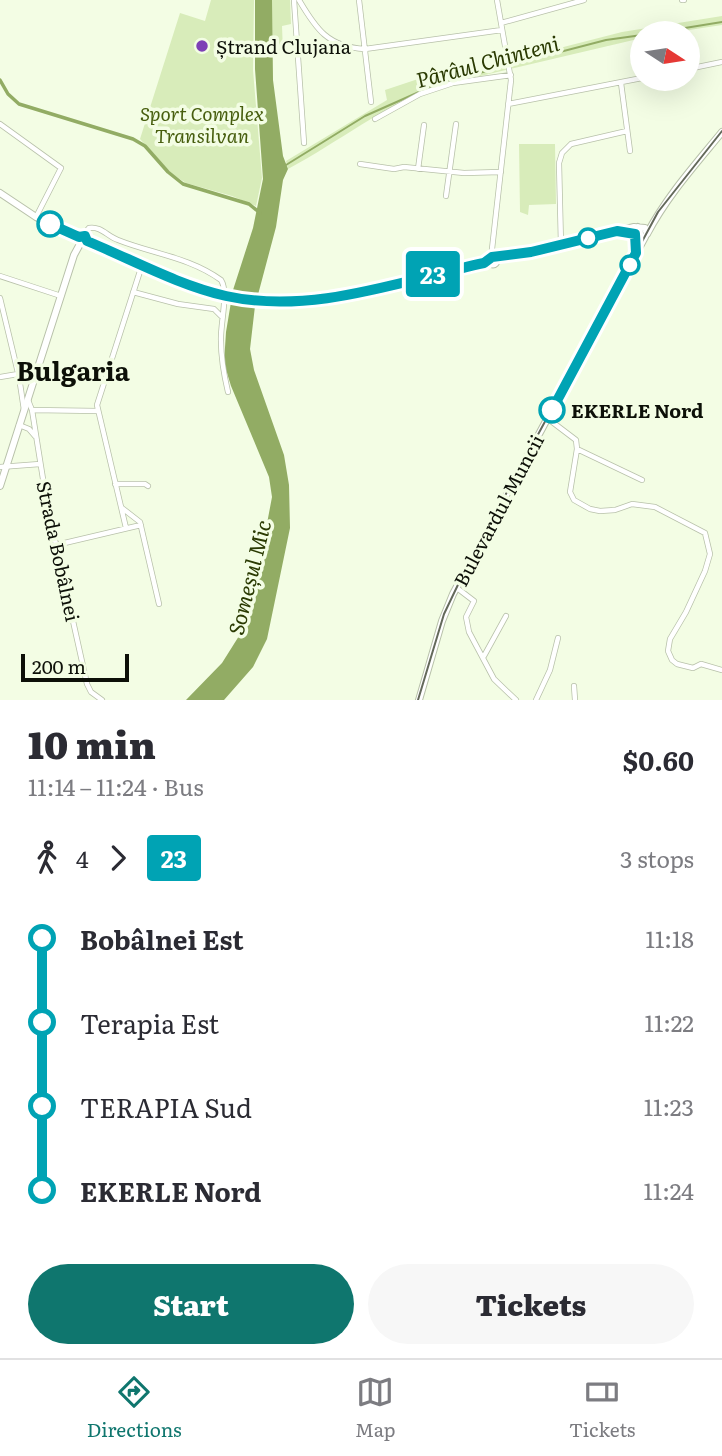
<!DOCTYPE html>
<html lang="en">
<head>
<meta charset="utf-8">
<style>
	:root { --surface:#fff; --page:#f7f7f7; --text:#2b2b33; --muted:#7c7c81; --line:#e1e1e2; --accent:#0f766e }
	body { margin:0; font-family:Literata,serif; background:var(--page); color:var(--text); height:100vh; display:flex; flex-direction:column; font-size:26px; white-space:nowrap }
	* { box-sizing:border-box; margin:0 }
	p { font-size:23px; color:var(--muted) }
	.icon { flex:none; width:38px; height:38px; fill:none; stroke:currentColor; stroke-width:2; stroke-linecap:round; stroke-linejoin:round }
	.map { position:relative; height:700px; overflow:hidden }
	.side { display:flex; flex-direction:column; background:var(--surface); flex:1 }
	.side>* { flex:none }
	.badge { padding:0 14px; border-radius:5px; font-size:24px; line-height:46px }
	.needle { width:46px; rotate:102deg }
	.controls { position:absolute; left:630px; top:21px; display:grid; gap:14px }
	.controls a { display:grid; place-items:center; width:70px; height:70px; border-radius:50%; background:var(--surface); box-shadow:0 7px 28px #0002; font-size:35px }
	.scale { position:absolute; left:21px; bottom:18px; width:108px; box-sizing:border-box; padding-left:7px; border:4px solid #0d1008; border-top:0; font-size:19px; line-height:24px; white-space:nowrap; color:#0d1008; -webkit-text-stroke:5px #f3fde4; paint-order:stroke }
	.map>.badge { position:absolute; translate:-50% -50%; box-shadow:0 0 0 4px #fff }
	.legs { display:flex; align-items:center; gap:10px; height:77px; padding:0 28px; font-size:23px }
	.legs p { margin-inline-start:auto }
	.overview { display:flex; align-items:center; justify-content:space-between; height:119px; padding:0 28px }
	h1 { font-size:38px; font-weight:800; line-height:52px }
	.action { display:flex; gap:14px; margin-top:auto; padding:14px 28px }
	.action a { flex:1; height:80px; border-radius:42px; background:var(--accent); color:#fff; font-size:28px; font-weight:800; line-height:80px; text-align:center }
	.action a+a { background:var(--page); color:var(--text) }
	ul { padding:0 28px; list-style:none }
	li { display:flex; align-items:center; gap:24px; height:84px; font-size:26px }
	li i { display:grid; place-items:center; width:10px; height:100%; margin:0 9px; background:currentColor }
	li i::after { content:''; width:18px; height:18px; margin:-9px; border:5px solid; border-radius:50%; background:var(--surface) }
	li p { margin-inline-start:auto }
	li:first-child i { background:linear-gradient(#0000 50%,currentColor 0) }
	li:last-child i { background:linear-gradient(currentColor 50%,#0000 0) }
	.tabs { display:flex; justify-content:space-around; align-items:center; height:98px; border-top:2px solid var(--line); background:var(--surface); font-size:19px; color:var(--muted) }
	.tabs a { display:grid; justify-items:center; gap:4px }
	.tabs .current { color:var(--accent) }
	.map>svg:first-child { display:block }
</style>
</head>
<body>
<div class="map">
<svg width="722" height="700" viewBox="0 0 722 700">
	<rect width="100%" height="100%" fill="#f3fde4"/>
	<!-- green -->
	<path fill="#d8ecba" d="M211,0H254L253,70L262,178L256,206L232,196L186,183L172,174L140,139L180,13L205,21Z
		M272,0H290L291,24L282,26L283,52L272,53Z
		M722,16V25L669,33H642V38L438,86C384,105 339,142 288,169L286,161L387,100L385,90L424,77L471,64L474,70L622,32Z
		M519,144H555L556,204L529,205L528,215L520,212Z"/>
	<!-- water -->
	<path fill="#92ac64" d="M255,0H272L273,80L283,156L288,169L283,180L276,227L255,306L250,349L254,370L284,455L289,485L290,528L267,639L253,667L224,700H186L222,663L239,636L262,550L272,497L269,477L231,386L224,363L226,332L233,290L253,228L263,179L255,69Z"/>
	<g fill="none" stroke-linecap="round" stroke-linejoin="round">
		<!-- stream -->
		<path stroke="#92ac64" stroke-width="2" d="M654,33L722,22
			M286,165L365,116L437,84L606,40L642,35"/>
		<!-- canal -->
		<path stroke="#92ac64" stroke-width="3.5" d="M0,80L8,94L19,104L133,139L145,146L168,172L183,184L249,204L260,213"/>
		<!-- minor casing -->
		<g stroke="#b8c1aa" stroke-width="6">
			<path id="minor" d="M294,0L304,143
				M299,0C316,29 328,47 365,49L502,30
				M359,0L371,102
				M682,0H684
				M501,23L584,0
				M688,69L722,62
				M621,83L630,151
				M508,104L642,78
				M375,119L420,94L453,83L511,75
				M0,124L61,168L36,217
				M360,164L394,169L404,167L464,173L501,172
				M418,169L424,125
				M446,196L456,124
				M83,235L89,228C101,226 107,236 118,240C153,254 189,257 221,280C229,292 220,325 221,341C221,359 224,375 228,392
				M561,245L559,163L562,153L571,144L627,131
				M438,256L441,272
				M491,258L511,80L497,0
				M0,276L61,296
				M133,292L178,304L214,309L221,316
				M0,298L19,377L24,410
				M0,377L18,374
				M28,400L32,410L47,504L87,684L91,692L102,700
				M32,410L98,411
				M547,418L576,440L577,449L570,492L574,500L590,509L600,511L615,510L632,504L655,507L705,533L710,554L705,571L686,612L670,639L668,651L672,660L677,664L693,668L701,664L722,670
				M19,425L29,429L35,436
				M577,449L642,480
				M0,467L40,464
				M115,484H145L148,486
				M122,508L140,522L159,604
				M126,528L97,405L142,265
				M56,545L141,525
				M457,588L474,601L466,617L469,632L494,679L516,700
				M484,656L506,616
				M574,686L575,700
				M536,700L550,670L558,638"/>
		</g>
		<!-- major casing -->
		<g stroke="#b8c1aa" stroke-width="8">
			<path id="major" d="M0,193L36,217L79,237L85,236L87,241L213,293
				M647,234C667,196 695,165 722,132
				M489.5 261a3.5 3.5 0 1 1 7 0a3.5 3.5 0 1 1-7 0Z
				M495,258L529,253L634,227L645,228L647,234L643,238H639L635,234L638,227
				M276,302L329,298L482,263L491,264
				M0,486L74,255L80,244
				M419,700L442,621L453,594L645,237"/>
		</g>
		<!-- minor -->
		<use href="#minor" stroke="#fff" stroke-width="4.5"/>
		<!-- major -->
		<use href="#major" stroke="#fff" stroke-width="6"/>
		<!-- tram -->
		<path stroke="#64695b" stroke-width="2" d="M418,700L444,614L466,568L658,212L722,131"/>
		<!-- major-bridge casing -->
		<g stroke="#b8c1aa" stroke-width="8" stroke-linecap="butt">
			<path id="major-bridge" d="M213,293L243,299L276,302"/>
		</g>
		<!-- major-bridge -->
		<use href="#major-bridge" stroke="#fff" stroke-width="6"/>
	</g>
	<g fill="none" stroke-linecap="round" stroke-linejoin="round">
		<!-- line-1 casing -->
		<g stroke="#fff" stroke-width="16">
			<path id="line-1" d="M50,224L79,237L85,236L87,241C133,260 178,285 226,296C312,315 400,281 484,263L492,257L531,252L617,231L635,234L636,253L552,410"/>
		</g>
		<!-- line-1 -->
		<use href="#line-1" stroke="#00a3b4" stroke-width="10"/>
	</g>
	<!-- markers -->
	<circle fill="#7e40b6" stroke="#f3fde4" stroke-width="2.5" cx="202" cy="46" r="7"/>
	<g fill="#fff" stroke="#00a3b4" stroke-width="3.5">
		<circle cx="50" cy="224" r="12"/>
		<circle cx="588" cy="238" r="9"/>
		<circle cx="630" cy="265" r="9"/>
		<circle cx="552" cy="410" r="12"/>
	</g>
	<g text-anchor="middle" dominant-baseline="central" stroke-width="7" stroke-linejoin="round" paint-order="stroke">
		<!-- poi labels -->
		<g font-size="19" fill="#0d1008" stroke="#f3fde4" text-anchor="start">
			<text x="216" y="46">Ștrand Clujana</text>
		</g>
		<!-- park labels -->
		<g font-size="19" font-style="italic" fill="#475e0e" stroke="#f3fde4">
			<text x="202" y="113">Sport Complex<tspan x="202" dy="22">Transilvan</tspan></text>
		</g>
		<!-- stop labels -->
		<g font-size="19" font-weight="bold" fill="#0d1008" stroke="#f3fde4" text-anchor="start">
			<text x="571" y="410">EKERLE Nord</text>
		</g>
		<!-- street labels -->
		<g font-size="19" fill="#0d1008" stroke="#f3fde4">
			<text transform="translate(498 510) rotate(-62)">Bulevardul Muncii</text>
			<text transform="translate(59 551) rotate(78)">Strada Bobâlnei</text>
		</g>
		<!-- water labels -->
		<g font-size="21" font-style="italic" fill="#2a3a02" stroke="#f3fde4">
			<text transform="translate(487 60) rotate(-15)">Pârâul Chinteni</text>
			<text transform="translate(248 577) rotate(-76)">Someșul Mic</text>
		</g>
		<!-- district labels -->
		<g font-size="26" font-weight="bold" fill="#0d1008" stroke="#f3fde4">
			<text x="73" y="369">Bulgaria</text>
		</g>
	</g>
</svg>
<div class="controls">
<a><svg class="needle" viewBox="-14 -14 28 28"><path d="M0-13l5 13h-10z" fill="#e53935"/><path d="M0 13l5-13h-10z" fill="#7c7c81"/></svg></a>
</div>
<div class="scale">200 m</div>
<b class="badge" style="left:433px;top:274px;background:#00a3b4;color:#fff">23</b>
</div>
<section class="side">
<div class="overview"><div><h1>10 min</h1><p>11:14 – 11:24 · Bus</p></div><b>$0.60</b></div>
<div class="legs"><svg class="icon" aria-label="walk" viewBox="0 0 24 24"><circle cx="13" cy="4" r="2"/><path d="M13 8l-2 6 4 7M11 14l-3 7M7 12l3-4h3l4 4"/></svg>4<svg class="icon" aria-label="forward" viewBox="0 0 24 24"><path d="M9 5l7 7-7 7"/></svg><b class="badge" style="background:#00a3b4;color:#fff">23</b><p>3 stops</p></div>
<ul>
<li><i style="color:#00a3b4"></i><b>Bobâlnei Est</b><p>11:18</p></li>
<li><i style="color:#00a3b4"></i><span>Terapia Est</span><p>11:22</p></li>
<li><i style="color:#00a3b4"></i><span>TERAPIA Sud</span><p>11:23</p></li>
<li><i style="color:#00a3b4"></i><b>EKERLE Nord</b><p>11:24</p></li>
</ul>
<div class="action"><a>Start</a><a>Tickets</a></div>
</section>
<nav class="tabs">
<a class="current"><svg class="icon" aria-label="directions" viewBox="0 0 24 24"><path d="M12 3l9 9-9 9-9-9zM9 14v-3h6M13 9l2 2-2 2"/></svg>Directions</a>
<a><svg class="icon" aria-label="map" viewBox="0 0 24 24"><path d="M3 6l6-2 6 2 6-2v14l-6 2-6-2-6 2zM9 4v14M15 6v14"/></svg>Map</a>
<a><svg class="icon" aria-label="tickets" viewBox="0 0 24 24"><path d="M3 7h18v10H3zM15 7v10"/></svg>Tickets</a>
</nav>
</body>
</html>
